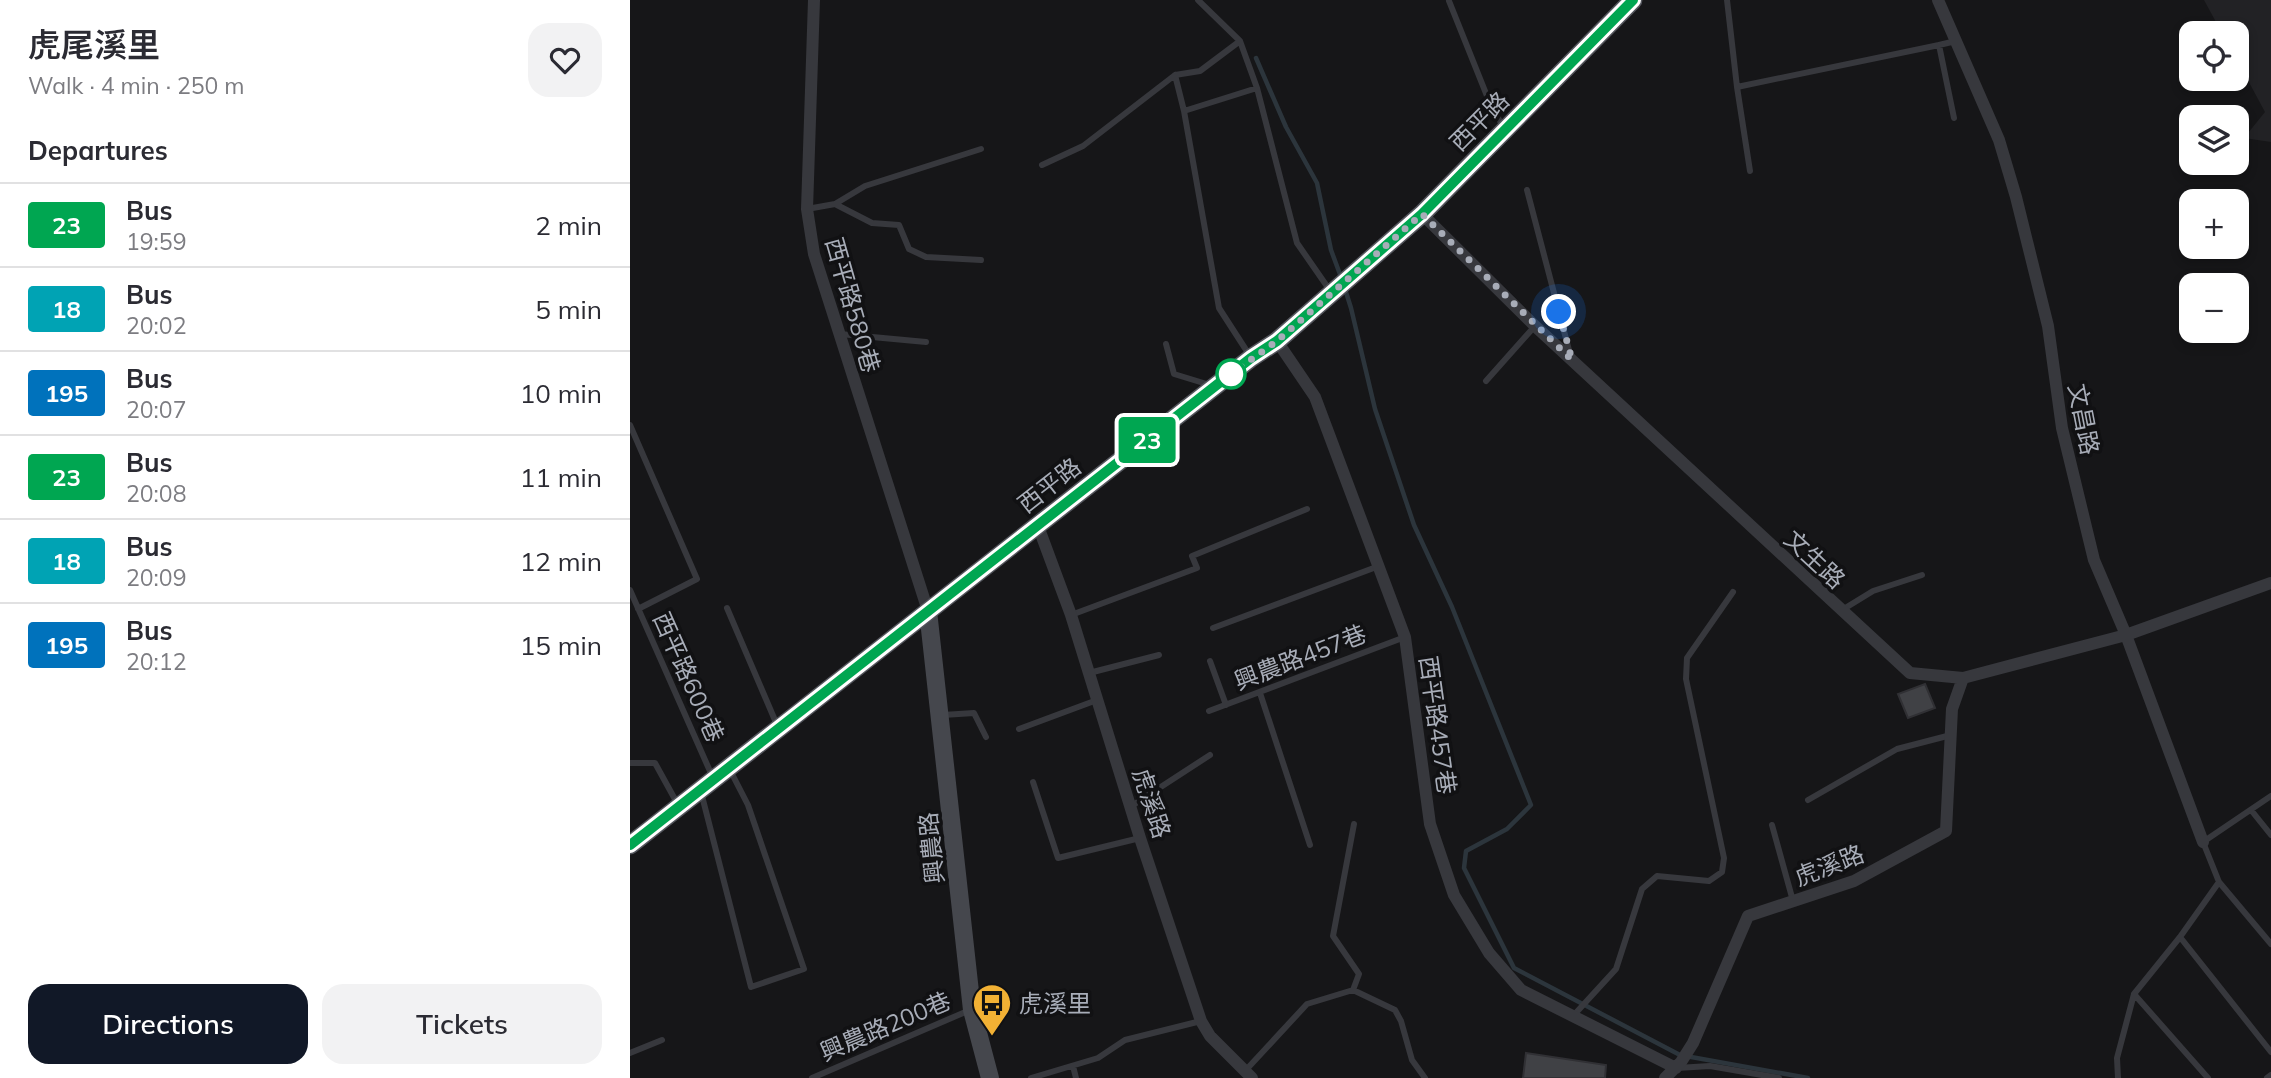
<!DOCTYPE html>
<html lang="en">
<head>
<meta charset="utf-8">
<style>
	:root { --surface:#fff; --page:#f2f2f3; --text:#2b2b33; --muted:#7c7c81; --line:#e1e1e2; --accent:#111827 }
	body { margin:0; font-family:Mulish,"Noto Sans TC",sans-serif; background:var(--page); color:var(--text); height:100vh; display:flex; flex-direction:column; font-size:26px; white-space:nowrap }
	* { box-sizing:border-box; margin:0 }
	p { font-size:23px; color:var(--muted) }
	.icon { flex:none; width:38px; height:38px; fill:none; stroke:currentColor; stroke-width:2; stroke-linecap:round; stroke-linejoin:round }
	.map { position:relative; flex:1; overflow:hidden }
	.drawer { display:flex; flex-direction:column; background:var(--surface); width:630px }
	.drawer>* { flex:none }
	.badge { padding:0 14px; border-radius:5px; font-size:24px; line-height:46px }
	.fabs { position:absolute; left:1549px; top:21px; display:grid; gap:14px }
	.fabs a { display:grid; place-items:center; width:70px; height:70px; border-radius:14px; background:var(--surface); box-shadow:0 4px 10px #0003; font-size:35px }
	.you { position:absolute; width:35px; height:35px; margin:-18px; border:5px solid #fff; border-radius:50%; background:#1a73e8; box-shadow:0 0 0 10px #1a73e833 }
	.map>.badge { position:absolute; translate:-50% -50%; box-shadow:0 0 0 4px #fff }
	h2 { padding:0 28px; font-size:26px; line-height:63px }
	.round { display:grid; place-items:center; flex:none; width:74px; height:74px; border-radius:21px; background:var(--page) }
	.summary { display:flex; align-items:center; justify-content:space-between; height:119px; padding:0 28px }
	h1 { font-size:33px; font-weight:600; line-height:52px }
	.cta { display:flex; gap:14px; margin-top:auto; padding:14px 28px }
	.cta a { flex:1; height:80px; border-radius:21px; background:var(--accent); color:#fff; font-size:28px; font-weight:600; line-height:80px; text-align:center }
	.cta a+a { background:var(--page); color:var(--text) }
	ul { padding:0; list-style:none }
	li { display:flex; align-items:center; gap:21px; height:84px; padding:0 28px; border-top:2px solid var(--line) }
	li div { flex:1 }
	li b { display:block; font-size:26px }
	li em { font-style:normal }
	li .badge { min-width:77px; font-weight:700; text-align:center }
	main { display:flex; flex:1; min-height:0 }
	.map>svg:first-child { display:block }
</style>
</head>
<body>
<main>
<section class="drawer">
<div class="summary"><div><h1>虎尾溪里</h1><p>Walk · 4 min · 250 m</p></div><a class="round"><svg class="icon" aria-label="heart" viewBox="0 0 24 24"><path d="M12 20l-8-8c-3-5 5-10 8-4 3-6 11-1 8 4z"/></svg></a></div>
<h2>Departures</h2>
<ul>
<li><span class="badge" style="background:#00a651;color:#fff">23</span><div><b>Bus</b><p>19:59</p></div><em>2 min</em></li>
<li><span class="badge" style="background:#00a3b4;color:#fff">18</span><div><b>Bus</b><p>20:02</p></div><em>5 min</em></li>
<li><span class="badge" style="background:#0072bc;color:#fff">195</span><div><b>Bus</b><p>20:07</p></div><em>10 min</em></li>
<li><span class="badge" style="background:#00a651;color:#fff">23</span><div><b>Bus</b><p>20:08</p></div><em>11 min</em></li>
<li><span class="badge" style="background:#00a3b4;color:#fff">18</span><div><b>Bus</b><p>20:09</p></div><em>12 min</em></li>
<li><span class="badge" style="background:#0072bc;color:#fff">195</span><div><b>Bus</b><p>20:12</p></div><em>15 min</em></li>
</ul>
<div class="cta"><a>Directions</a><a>Tickets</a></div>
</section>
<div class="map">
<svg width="1641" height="1078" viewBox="0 0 1641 1078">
	<rect width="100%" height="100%" fill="#161618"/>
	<!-- built -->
	<path fill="#222225" d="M1574,0H1641V142L1614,138L1635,112L1607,60L1606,33H1592Z"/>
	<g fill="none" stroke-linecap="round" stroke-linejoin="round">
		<!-- stream -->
		<path stroke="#2c353c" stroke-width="4.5" d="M626,58L656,127L687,183L701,250L711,277
			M715,289L721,308L745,409L784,525L822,607L901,805L877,829L836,851L834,868L884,968L1050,1055L1178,1078"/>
	</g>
	<!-- building -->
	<path fill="#404145" stroke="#303034" stroke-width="2" d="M1295,684L1305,708L1278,718L1268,694Z
		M896,1053L976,1065L975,1078H893Z"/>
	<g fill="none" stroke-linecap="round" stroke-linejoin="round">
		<!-- lane -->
		<path stroke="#37383d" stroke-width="6" d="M568,0L610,41L627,88
			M1097,0L1107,87L1120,171
			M819,1L861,106L874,128
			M1107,87L1309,45
			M554,111L545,75L570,71L610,41
			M1324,118L1309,45L1326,41
			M412,165L453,146L545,75
			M897,190L940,354
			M205,204L235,186L351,149
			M177,209L205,204L242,223L269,225L279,249L296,257L351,260
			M210,334L296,342
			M536,344L544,374L580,385
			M620,356L589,308L554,111L627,88L667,243L701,292
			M856,381L905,326
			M0,425L67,579L8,609
			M0,590L83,778
			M97,608L147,725
			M1212,610L1243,591L1292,575
			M441,615L567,568L562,556L677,509
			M583,628L749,566
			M580,661L596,705
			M459,673L529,655
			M630,693L680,845
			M579,711L775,637
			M313,715L344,713L356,737
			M389,729L467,700
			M0,763H25L47,803
			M403,782L428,858L510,838
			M71,792L121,987L174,969L118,805L100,770
			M1178,800L1267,749L1321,735
			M500,807L580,755
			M1621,810L1641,835
			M1142,825L1163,901
			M1589,882L1641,944
			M1550,937L1641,1052
			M723,990L729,974L703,936L724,824
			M1504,994L1578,1078
			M943,1016L986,969L1012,889L1027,876L1079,881L1092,872L1094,858L1056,679L1057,658L1103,592
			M0,1053L32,1040
			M443,1066L446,1078
			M1047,1068L1080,1066L1149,1078
			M615,1071L677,1004L723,990L765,1010L771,1021L782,1060L795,1078
			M182,1078L340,1010
			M401,1078L468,1058L495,1040L571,1021
			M1488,1078L1487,1058L1504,994L1550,937L1589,882L1573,842L1641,796
			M1637,1078L1641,1075"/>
		<!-- street -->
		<path stroke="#37383d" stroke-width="12" d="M184,0L177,209L184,254L298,611
			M1308,0L1369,140L1386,197L1418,326L1432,428L1464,560L1496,635L1573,842
			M792,214L905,326L1280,673L1333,678L1496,635L1641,583
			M647,341L685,397L775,637L800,824L824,895L859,953L891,990L1046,1068
			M408,526L441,615L510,838L571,1021L580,1036L622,1078
			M1035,1078L1051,1062L1063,1043L1118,916L1224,881L1316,831L1322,709L1333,678"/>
		<!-- secondary -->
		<path stroke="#45474d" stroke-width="18" d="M298,611L342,1010L360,1078"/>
		<!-- primary -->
		<path stroke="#53555c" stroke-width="19" d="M0,845L621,358L647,341L792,214L1003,0"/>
	</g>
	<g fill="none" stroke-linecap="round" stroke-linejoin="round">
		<!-- line casing -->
		<g stroke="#fff" stroke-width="16">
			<path id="line" d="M0,845L621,358L647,341L792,214L1003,0"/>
		</g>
		<!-- line -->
		<use href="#line" stroke="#00a651" stroke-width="10"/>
		<!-- walk -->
		<path stroke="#a8adb8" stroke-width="7" stroke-dasharray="0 12.6" d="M601,374L647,341L792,214L942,360L929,312"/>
	</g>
	<!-- icons -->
	<defs>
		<g id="bus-pin" transform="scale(2.0125)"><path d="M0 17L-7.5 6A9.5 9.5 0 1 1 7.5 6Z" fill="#f2b134" stroke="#111113"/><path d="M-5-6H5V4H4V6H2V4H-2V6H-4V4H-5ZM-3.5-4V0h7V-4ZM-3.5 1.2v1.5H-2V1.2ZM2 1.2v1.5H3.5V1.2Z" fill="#111"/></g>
	</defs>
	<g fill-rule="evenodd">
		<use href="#bus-pin" x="362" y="1003"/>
	</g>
	<!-- markers -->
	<circle fill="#fff" stroke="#00a651" stroke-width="3.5" cx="601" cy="374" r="14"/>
	<g text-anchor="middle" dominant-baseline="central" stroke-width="7" stroke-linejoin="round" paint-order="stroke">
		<!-- street labels -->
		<g font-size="24" fill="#a8adb8" stroke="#111113">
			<text transform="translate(849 121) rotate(-45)">西平路</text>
			<text transform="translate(223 305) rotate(74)">西平路580巷</text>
			<text transform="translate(1454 419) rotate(79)">文昌路</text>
			<text transform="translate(419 485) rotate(-38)">西平路</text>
			<text transform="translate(1185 559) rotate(43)">文生路</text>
			<text transform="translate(670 657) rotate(-21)">興農路457巷</text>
			<text transform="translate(59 677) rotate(66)">西平路600巷</text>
			<text transform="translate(808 725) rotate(82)">西平路457巷</text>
			<text transform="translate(522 803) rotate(72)">虎溪路</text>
			<text transform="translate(301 848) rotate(-96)">興農路</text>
			<text transform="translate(1199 865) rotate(-21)">虎溪路</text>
			<text transform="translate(255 1026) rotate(-23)">興農路200巷</text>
		</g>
		<!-- poi labels -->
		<g font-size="24" fill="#a8adb8" stroke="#111113" text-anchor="start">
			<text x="389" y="1003">虎溪里</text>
		</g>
	</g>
</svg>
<div class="fabs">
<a><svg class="icon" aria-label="locate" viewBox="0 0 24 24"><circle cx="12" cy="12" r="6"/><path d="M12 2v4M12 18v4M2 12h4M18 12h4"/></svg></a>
<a><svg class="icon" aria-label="layers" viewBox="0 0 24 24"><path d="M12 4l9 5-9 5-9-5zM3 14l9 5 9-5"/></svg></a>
<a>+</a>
<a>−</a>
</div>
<div class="you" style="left:929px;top:312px"></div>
<b class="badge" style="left:517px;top:440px;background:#00a651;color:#fff">23</b>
</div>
</main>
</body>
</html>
